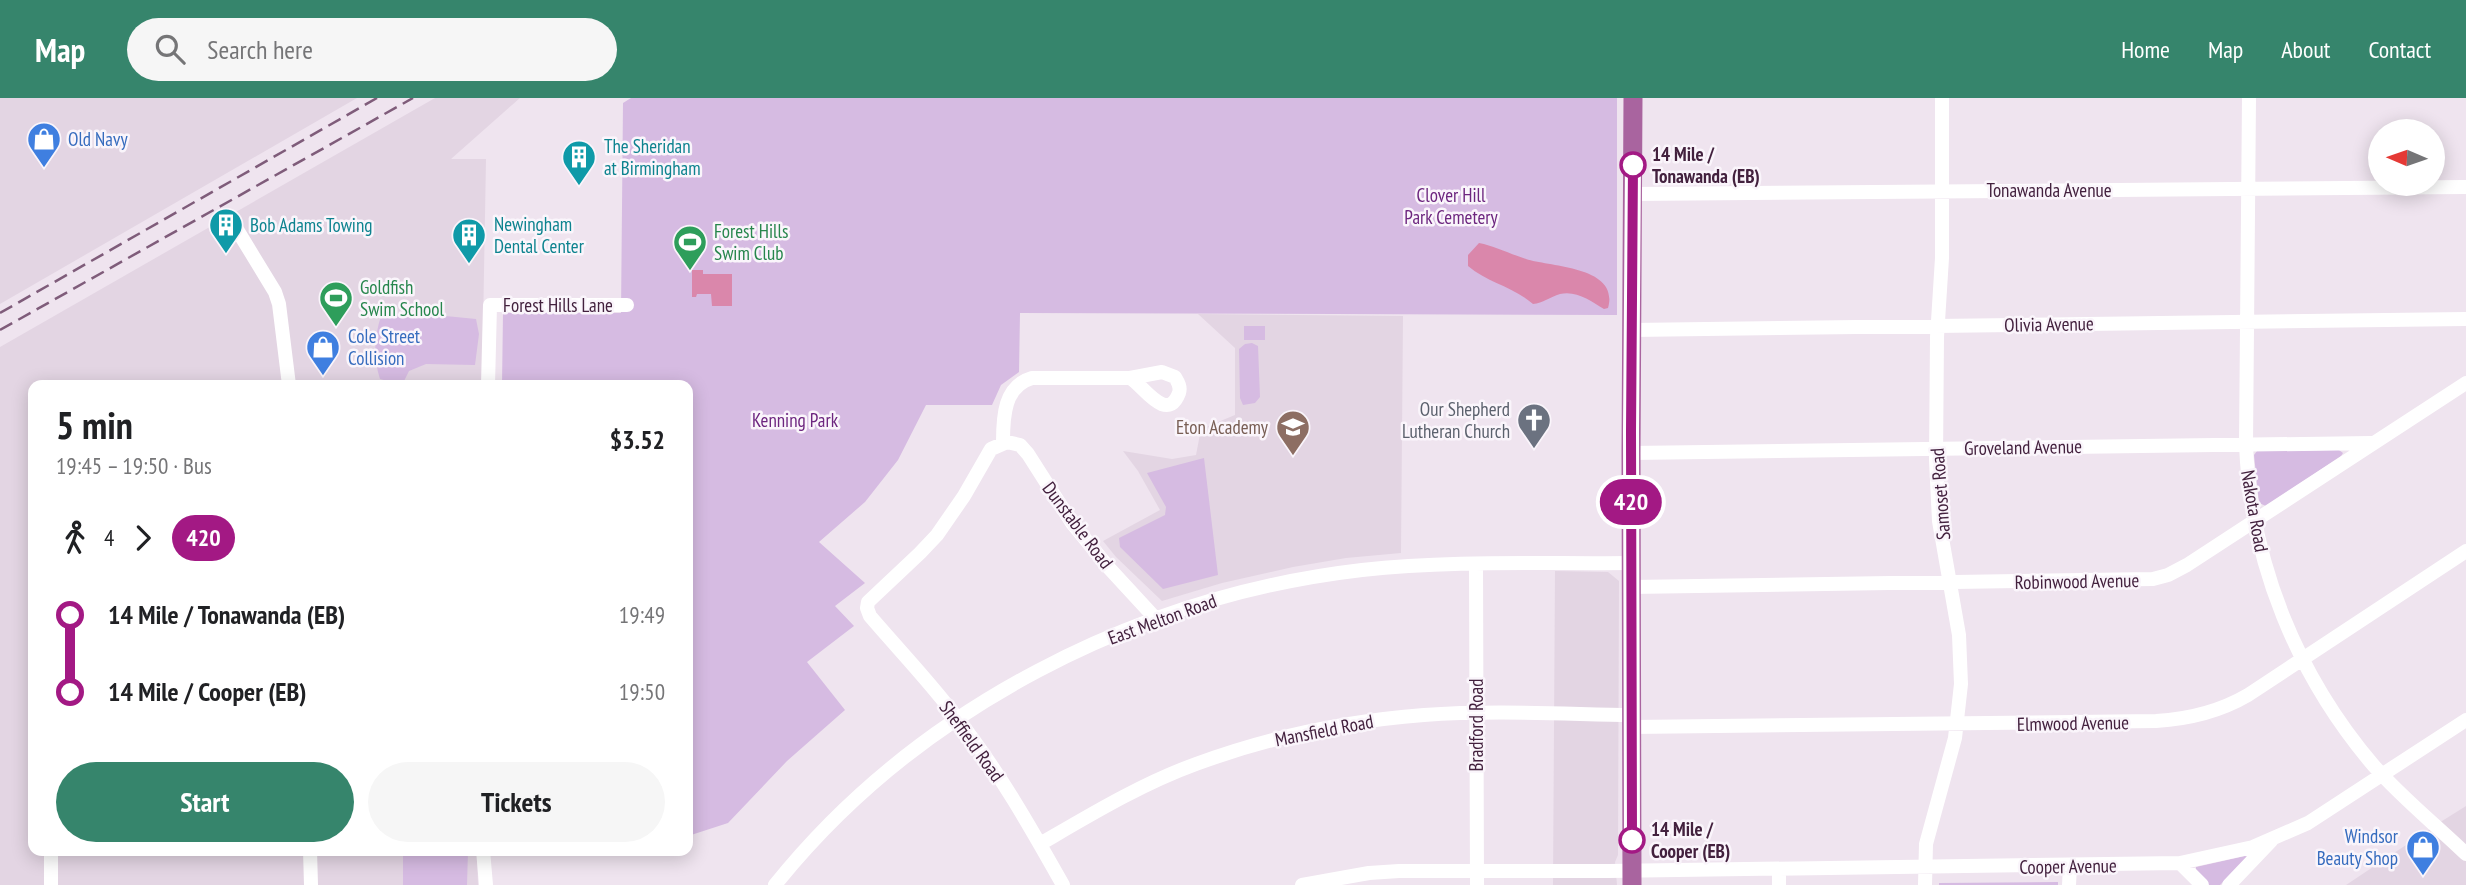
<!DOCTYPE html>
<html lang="en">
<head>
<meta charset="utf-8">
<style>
	:root { --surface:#fff; --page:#f6f6f6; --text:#202124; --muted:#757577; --accent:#36856c }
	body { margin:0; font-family:"PT Sans Narrow",sans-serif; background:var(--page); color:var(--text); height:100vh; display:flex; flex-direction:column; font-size:26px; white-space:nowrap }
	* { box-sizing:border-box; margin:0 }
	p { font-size:23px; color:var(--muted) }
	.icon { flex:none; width:38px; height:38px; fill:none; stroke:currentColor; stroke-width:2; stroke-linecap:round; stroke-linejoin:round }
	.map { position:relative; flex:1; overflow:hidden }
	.panel { position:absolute; left:28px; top:282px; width:665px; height:476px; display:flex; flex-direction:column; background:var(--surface); border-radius:14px; box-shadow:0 4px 18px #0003 }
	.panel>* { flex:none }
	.badge { padding:0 14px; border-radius:23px; font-size:24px; line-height:46px }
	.needle { width:46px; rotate:272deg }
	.buttons { position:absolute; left:2368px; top:21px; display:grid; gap:14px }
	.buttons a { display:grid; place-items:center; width:77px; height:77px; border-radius:50%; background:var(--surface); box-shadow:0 4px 18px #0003; font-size:35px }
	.map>.badge { position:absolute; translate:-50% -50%; box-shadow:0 0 0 4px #fff }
	.legs { display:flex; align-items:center; gap:10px; height:77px; padding:0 28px; font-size:23px }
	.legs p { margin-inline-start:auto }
	.head { display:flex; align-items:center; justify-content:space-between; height:119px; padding:0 28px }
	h1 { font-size:38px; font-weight:600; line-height:52px }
	.button { display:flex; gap:14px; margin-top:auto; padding:14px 28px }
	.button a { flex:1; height:80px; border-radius:42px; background:var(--accent); color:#fff; font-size:28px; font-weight:600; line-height:80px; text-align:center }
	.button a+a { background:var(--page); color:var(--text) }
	ul { padding:0 28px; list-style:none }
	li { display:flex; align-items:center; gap:24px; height:77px; font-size:26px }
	li i { display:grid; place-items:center; width:10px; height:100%; margin:0 9px; background:currentColor }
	li i::after { content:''; width:18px; height:18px; margin:-9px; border:5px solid; border-radius:50%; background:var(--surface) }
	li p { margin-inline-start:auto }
	li:first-child i { background:linear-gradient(#0000 50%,currentColor 0) }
	li:last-child i { background:linear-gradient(currentColor 50%,#0000 0) }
	header { display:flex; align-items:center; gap:42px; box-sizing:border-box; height:98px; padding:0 35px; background:var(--accent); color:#fff }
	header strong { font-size:33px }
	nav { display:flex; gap:38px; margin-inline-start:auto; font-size:24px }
	.search { width:490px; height:63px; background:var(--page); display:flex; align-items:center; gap:18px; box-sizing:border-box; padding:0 24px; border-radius:38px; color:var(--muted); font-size:26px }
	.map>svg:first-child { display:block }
</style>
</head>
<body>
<header>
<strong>Map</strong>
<div class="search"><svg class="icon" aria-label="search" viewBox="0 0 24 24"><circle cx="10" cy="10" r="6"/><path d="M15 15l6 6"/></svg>Search here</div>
<nav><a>Home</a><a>Map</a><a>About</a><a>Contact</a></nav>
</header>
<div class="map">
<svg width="2466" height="787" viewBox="0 0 2466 787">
	<rect width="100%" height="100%" fill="#efe4ef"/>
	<!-- built -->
	<path fill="#e3d5e3" d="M0,0H357L0,206Z
		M435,0H520L451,61H486L482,287H33V752L477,753L478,787H0V249Z
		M1198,216L1403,218L1401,455L1346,460L1293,469L1222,485L1162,503L1116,459L1103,443L1160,412L1138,373L1123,353L1172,361L1196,357L1201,331L1235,317V250Z
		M1555,473L1608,474L1619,483L1618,757L1615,764L1617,787H1553Z
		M2466,708V787H2346L2442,723Z"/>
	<!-- green -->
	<path fill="#d6bbe2" d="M631,0H1617V217L1020,215L1019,274L1001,287L992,307H926L898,362L865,404L819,444L865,485L835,508L854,528L807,564L845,612L787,663L728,725L688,738V287H502L503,215H621L623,5Z
		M425,216L476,221L479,236L475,267L426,266L409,273L402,287L380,281C373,259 374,240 381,218Z
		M1244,228H1265V242H1244Z
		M1252,245L1258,248L1260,299L1255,305L1243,307L1240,300L1239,251L1245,246Z
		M2339,352L2343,355L2341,358L2266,408L2259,405L2254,357L2257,353Z
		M1204,360L1218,477L1163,491L1120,449L1119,440L1165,417L1166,409L1147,375Z
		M403,753H468L467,787H403Z
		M2245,758L2248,759L2220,787H2207L2196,774V769Z
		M2058,784V787H1939V785Z"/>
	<!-- water -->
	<path fill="#da87ab" d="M1479,145C1495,148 1510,156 1526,161C1550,169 1620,168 1608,210L1604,211C1591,203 1576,192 1560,196C1550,199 1543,205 1533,206C1512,188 1488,185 1468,168V157Z
		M692,172H703V176H732V208H712L711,196H697L696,199H692Z"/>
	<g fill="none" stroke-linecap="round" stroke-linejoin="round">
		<!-- minor -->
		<path stroke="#fff" stroke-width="14" d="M2249,0L2246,347C2251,465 2297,578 2374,668C2402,700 2436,727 2466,756
			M1633,96L2466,89
			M236,130L275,194L279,206L289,287
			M1632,232L2466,221
			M488,287L490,207H627
			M1003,344C1003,319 1004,288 1032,280H1130C1142,286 1167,327 1179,295C1181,289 1178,284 1175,279L1162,274L1130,280
			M1631,355L2371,345
			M1476,466L1477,787
			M1631,489L2153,481L2168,477L2187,467L2466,285
			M1632,629L2156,623C2189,621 2219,614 2248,597L2466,453
			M1040,746C1090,717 1141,686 1196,666C1269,639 1346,623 1424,617C1493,612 1563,616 1632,617
			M310,752L311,787
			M483,752L486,787
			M2180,765L2202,787
			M51,787V752
			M775,787C917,610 1138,498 1362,472C1451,462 1542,466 1631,465
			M1063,787C1031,730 998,672 957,620C930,584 899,552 870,518L867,510L868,504L920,455L937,437L964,398L991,351L1007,344L1020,347L1028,356L1072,425L1109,470L1156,521
			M1302,787L1369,775L1399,773H1609L2180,765L2253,749L2308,725L2466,622
			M1779,787V771
			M1925,787L1926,746L1955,640L1961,586L1959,537L1939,423L1936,362L1937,239L1942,160V0
			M2069,787L2070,768
			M2229,787L2271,743"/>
		<!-- major -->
		<path stroke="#a9649f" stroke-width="19" d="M1632,787L1631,355L1633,0"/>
		<!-- rail -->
		<path stroke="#7f5c7a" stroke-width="2.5" stroke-dasharray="14 7" stroke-linecap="butt" d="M0,215L377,0
			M0,232L413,0"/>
	</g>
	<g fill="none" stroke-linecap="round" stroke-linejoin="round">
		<!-- line-1 casing -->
		<g stroke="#fff" stroke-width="16">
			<path id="line-1" d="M1632,742L1631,334L1633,67"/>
		</g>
		<!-- line-1 -->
		<use href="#line-1" stroke="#a31984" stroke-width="10"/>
	</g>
	<!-- icons -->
	<defs>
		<g id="shop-pin" transform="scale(1.75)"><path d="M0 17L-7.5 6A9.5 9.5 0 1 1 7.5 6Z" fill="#3f7fe0" stroke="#faf5fb"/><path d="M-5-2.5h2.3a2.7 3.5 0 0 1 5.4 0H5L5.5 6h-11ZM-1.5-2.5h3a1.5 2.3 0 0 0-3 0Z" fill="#fff"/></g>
		<g id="building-pin" transform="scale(1.75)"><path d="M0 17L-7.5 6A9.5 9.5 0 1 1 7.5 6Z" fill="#0f9aa8" stroke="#faf5fb"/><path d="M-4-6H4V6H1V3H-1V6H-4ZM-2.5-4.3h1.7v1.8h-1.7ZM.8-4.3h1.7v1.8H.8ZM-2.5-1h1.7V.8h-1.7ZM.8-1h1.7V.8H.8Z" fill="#fff"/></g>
		<g id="stadium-pin" transform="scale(1.75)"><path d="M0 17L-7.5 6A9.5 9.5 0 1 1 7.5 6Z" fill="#2e9e5b" stroke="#faf5fb"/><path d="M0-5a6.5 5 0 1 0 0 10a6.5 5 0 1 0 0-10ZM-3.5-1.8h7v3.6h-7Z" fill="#fff"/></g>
		<g id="church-pin" transform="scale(1.75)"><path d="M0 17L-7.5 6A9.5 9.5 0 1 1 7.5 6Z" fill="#6b7280" stroke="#faf5fb"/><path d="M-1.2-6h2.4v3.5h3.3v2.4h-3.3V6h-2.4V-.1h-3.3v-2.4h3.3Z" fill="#fff"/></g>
		<g id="school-pin" transform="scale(1.75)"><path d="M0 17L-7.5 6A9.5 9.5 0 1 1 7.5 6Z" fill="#8d6e63" stroke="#faf5fb"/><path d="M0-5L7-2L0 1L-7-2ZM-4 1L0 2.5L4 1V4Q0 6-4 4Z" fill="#fff"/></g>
	</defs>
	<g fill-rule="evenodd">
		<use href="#shop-pin" x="44" y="41"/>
		<use href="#building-pin" x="579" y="59"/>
		<use href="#building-pin" x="226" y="127"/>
		<use href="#building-pin" x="469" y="137"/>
		<use href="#stadium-pin" x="690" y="144"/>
		<use href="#stadium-pin" x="336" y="200"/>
		<use href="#shop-pin" x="323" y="249"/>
		<use href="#church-pin" x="1534" y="322"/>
		<use href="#school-pin" x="1293" y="329"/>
		<use href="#shop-pin" x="2423" y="749"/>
	</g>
	<!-- markers -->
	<g fill="#fff" stroke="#a31984" stroke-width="3.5">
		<circle cx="1633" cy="67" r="12"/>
		<circle cx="1632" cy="742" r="12"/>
	</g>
	<g text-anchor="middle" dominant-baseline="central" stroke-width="5" stroke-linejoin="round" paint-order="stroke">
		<!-- shop labels -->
		<g font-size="19" fill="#366cbe" stroke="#faf5fb" text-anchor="start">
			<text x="68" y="41">Old Navy</text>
			<text x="348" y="238">Cole Street<tspan x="348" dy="22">Collision</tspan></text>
			<text x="2398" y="738" text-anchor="end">Windsor<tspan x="2398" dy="22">Beauty Shop</tspan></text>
		</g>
		<!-- culture labels -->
		<g font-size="19" fill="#0d838f" stroke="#faf5fb" text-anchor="start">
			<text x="604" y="48">The Sheridan<tspan x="604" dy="22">at Birmingham</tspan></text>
			<text x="494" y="126">Newingham<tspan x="494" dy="22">Dental Center</tspan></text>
			<text x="250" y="127">Bob Adams Towing</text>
		</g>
		<!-- stop labels -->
		<g font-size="19" font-weight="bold" fill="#43213e" stroke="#faf5fb" text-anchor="start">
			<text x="1652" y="56">14 Mile /<tspan x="1652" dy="22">Tonawanda (EB)</tspan></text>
			<text x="1651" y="731">14 Mile /<tspan x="1651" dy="22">Cooper (EB)</tspan></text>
		</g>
		<!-- street labels -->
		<g font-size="19" fill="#43213e" stroke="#faf5fb">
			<text x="2049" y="92">Tonawanda Avenue</text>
			<text x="558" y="207">Forest Hills Lane</text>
			<text transform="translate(2049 226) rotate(-1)">Olivia Avenue</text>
			<text transform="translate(2023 349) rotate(-1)">Groveland Avenue</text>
			<text transform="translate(1940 396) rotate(-94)">Samoset Road</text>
			<text transform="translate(2255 413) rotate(80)">Nakota Road</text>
			<text transform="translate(1078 427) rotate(53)">Dunstable Road</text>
			<text transform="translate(2077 483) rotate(-1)">Robinwood Avenue</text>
			<text transform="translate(1162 521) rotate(-20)">East Melton Road</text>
			<text transform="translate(2073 625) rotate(-1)">Elmwood Avenue</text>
			<text transform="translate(1476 627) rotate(-90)">Bradford Road</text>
			<text transform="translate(1324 632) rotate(-11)">Mansfield Road</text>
			<text transform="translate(972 643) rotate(54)">Sheffield Road</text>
			<text transform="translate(2068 768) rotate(-1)">Cooper Avenue</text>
		</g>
		<!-- park labels -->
		<g font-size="19" fill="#6d267f" stroke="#faf5fb">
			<text x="1451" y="97">Clover Hill<tspan x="1451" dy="22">Park Cemetery</tspan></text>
			<text x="795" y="322">Kenning Park</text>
		</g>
		<!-- leisure labels -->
		<g font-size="19" fill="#27864d" stroke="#faf5fb" text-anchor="start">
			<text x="714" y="133">Forest Hills<tspan x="714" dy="22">Swim Club</tspan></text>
			<text x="360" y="189">Goldfish<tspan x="360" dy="22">Swim School</tspan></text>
		</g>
		<!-- worship labels -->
		<g font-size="19" fill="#5b616d" stroke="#faf5fb" text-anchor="end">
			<text x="1510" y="311">Our Shepherd<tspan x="1510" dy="22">Lutheran Church</tspan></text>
		</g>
		<!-- education labels -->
		<g font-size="19" fill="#785e54" stroke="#faf5fb" text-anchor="end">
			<text x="1268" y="329">Eton Academy</text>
		</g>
	</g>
</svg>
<div class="buttons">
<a><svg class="needle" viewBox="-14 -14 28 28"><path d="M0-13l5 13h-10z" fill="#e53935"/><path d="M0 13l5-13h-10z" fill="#757577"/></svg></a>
</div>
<b class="badge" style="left:1631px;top:404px;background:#a31984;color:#fff">420</b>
<section class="panel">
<div class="head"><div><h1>5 min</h1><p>19:45 – 19:50 · Bus</p></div><b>$3.52</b></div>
<div class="legs"><svg class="icon" aria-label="walk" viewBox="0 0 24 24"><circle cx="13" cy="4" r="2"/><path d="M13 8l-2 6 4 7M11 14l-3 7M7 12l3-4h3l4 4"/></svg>4<svg class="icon" aria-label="forward" viewBox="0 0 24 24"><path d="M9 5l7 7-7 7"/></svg><b class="badge" style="background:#a31984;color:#fff">420</b></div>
<ul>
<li><i style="color:#a31984"></i><b>14 Mile / Tonawanda (EB)</b><p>19:49</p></li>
<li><i style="color:#a31984"></i><b>14 Mile / Cooper (EB)</b><p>19:50</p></li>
</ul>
<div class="button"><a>Start</a><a>Tickets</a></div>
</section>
</div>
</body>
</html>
